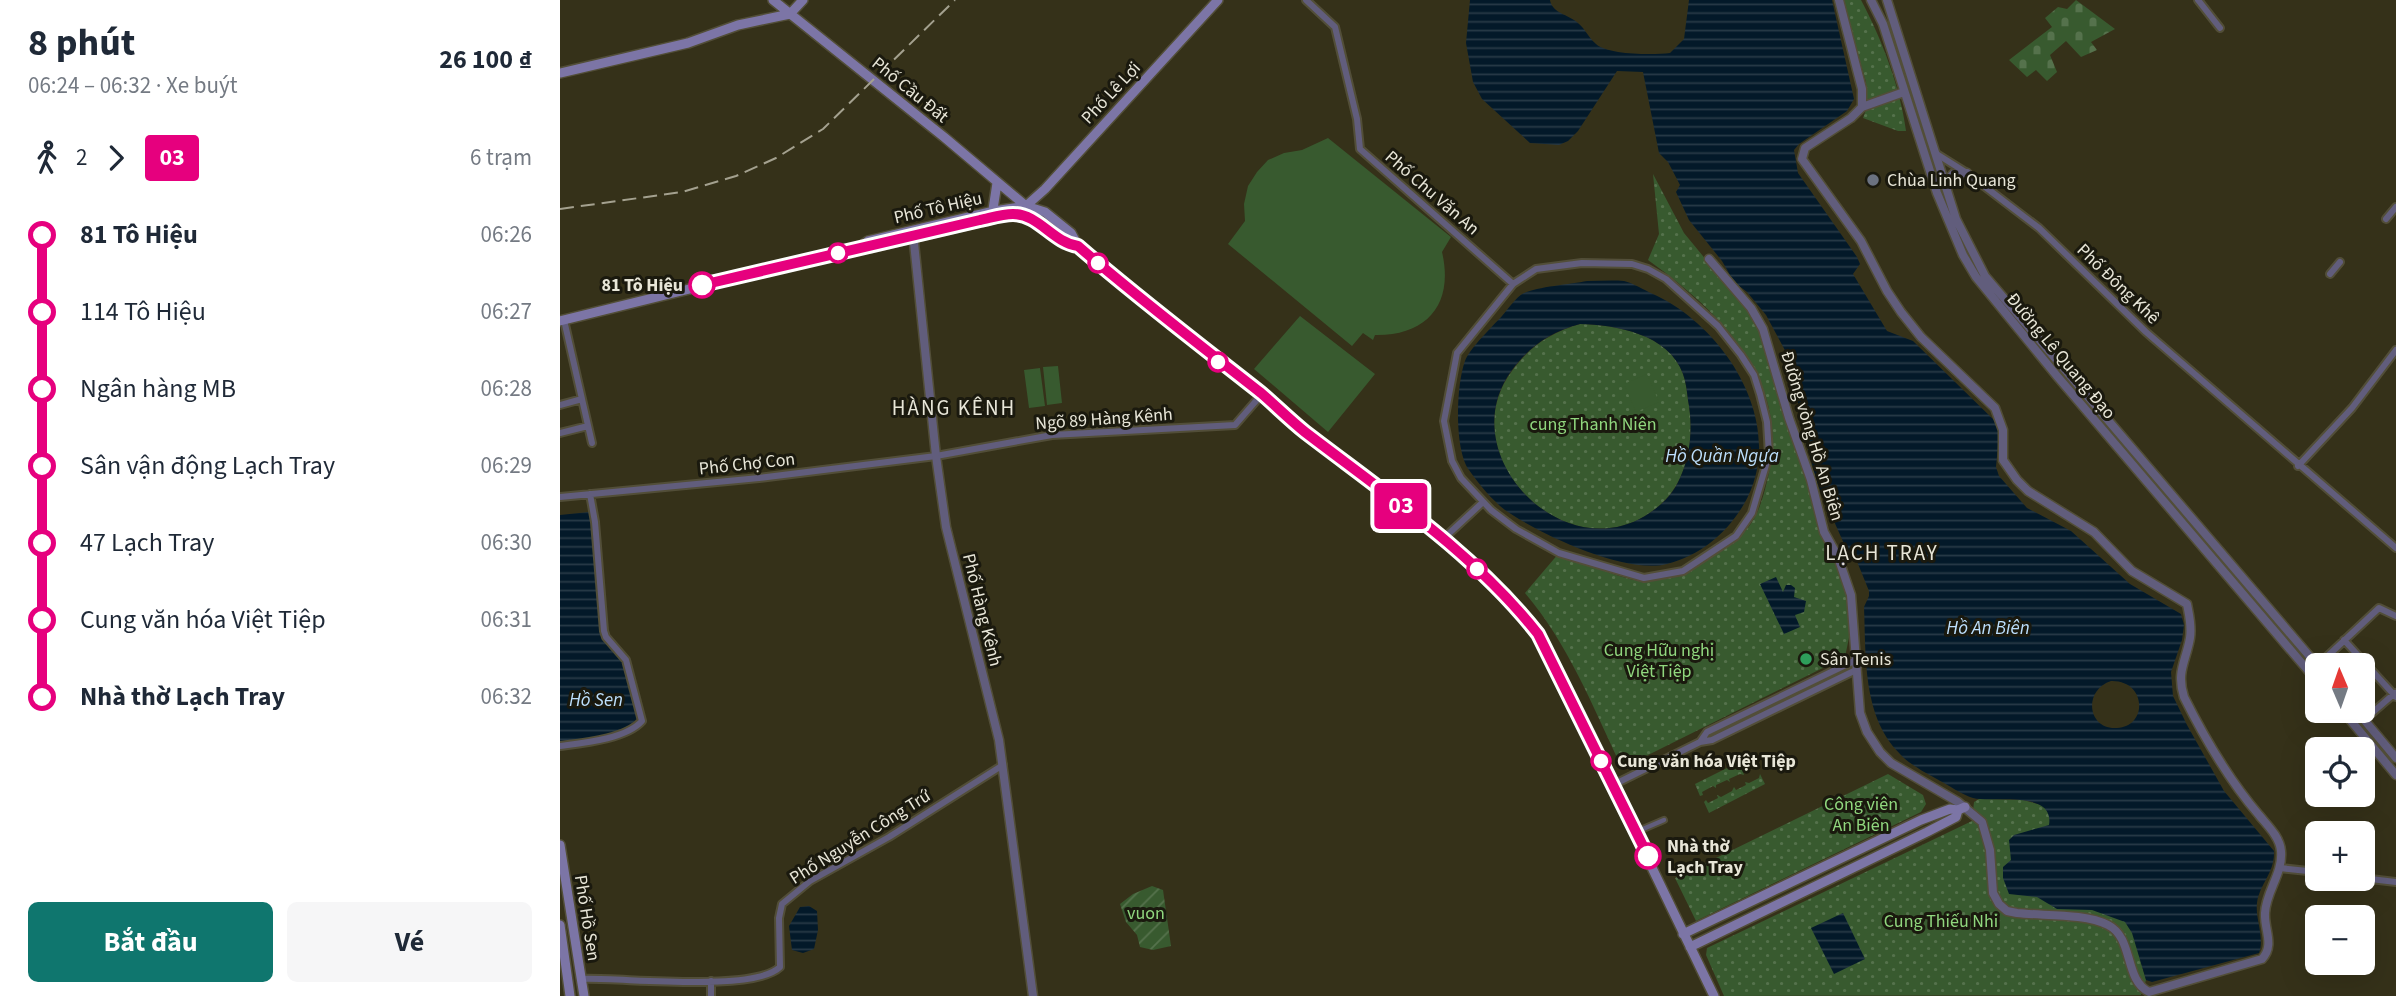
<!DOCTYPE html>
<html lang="vi">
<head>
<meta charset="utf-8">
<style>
	:root { --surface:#fff; --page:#f6f6f7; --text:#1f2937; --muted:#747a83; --accent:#0f766e }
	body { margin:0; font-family:"Source Sans 3",sans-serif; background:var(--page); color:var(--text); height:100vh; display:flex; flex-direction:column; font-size:26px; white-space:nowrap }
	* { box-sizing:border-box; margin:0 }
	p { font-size:23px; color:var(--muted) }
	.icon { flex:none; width:38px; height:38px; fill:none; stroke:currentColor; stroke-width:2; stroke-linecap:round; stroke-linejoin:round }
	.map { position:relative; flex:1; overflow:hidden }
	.panel { display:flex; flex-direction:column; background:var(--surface); width:560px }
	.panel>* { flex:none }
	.badge { padding:0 14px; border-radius:5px; font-size:24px; line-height:46px }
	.needle { width:46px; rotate:358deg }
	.controls { position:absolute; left:1745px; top:653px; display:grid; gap:14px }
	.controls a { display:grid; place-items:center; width:70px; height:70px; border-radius:10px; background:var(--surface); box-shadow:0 7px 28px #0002; font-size:35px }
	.map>.badge { position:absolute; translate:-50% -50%; box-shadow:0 0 0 4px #fff }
	.legs { display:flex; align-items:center; gap:10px; height:77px; padding:0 28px; font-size:23px }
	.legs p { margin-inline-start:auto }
	.head { display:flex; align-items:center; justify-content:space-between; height:119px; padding:0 28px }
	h1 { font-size:38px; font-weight:700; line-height:52px }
	.primary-button { display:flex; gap:14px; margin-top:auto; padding:14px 28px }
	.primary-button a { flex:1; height:80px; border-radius:10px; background:var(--accent); color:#fff; font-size:28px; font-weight:700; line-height:80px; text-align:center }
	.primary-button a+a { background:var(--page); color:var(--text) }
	ul { padding:0 28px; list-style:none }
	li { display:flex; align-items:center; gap:24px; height:77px; font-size:26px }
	li i { display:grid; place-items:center; width:10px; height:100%; margin:0 9px; background:currentColor }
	li i::after { content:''; width:18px; height:18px; margin:-9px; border:5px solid; border-radius:50%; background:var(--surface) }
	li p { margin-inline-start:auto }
	li:first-child i { background:linear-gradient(#0000 50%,currentColor 0) }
	li:last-child i { background:linear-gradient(currentColor 50%,#0000 0) }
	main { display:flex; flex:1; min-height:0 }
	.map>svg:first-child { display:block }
</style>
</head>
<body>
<main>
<section class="panel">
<div class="head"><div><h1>8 phút</h1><p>06:24 – 06:32 · Xe buýt</p></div><b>26 100 ₫</b></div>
<div class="legs"><svg class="icon" aria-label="walk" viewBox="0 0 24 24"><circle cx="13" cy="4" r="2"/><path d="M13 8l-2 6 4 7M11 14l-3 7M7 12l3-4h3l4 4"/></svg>2<svg class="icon" aria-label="forward" viewBox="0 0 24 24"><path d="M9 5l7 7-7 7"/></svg><b class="badge" style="background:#e6007e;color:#fff">03</b><p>6 trạm</p></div>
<ul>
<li><i style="color:#e6007e"></i><b>81 Tô Hiệu</b><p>06:26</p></li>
<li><i style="color:#e6007e"></i><span>114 Tô Hiệu</span><p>06:27</p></li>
<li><i style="color:#e6007e"></i><span>Ngân hàng MB</span><p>06:28</p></li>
<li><i style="color:#e6007e"></i><span>Sân vận động Lạch Tray</span><p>06:29</p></li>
<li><i style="color:#e6007e"></i><span>47 Lạch Tray</span><p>06:30</p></li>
<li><i style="color:#e6007e"></i><span>Cung văn hóa Việt Tiệp</span><p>06:31</p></li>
<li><i style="color:#e6007e"></i><b>Nhà thờ Lạch Tray</b><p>06:32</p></li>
</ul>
<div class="primary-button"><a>Bắt đầu</a><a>Vé</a></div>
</section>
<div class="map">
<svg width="1836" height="996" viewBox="0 0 1836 996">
	<defs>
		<pattern id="cemetery-stones" width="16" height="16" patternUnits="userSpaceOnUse" patternTransform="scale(1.75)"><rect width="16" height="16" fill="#385a2f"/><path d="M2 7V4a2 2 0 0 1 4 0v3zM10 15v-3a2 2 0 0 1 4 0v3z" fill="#55724c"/></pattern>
		<pattern id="park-dots" width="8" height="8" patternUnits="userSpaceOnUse" patternTransform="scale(1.75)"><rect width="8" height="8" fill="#385a2f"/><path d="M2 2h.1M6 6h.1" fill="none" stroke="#55724c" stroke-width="1.8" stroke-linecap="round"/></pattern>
		<pattern id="garden-furrows" width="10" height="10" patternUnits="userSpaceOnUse" patternTransform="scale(1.75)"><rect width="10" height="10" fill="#385a2f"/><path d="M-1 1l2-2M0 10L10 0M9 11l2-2" fill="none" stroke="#55724c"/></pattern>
		<pattern id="water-rules" width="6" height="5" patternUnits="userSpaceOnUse" patternTransform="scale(1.75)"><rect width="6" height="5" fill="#031929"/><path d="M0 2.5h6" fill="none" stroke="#283a47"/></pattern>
	</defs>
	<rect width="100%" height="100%" fill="#353119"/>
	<!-- cemetery -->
	<path fill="url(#cemetery-stones)" d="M1516,0L1555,29L1531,42L1537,50L1521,57L1506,41L1490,55L1497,72L1487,81L1476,70L1467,77L1449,60L1492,27L1485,18L1498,7L1507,9Z"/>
	<!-- park -->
	<path fill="url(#park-dots)" d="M1282,0H1301C1322,40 1340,86 1346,131H1338L1303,118L1307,107L1306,82Z
		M1093,174L1124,233L1203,329L1227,419L1263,532L1276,557L1290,599L1292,623L1285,657L1062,768C1033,707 1009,645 965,593L999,553C1025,562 1052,576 1079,581C1100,585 1135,565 1153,555C1191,532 1198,520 1208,477C1232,381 1159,311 1088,260L1099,234Z
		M1020,324C1056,325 1109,334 1123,374C1126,382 1127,392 1128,400C1133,425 1131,455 1120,478C1112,495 1101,506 1085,516C1000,567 891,452 952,371C970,346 990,333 1020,324Z
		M1191,756L1197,768L1195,770L1193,767L1183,772L1184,775L1180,774L1169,779L1170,782L1167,780L1156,785V788L1153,786L1142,792L1143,795L1140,796L1135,784Z
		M1200,774L1205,784L1149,813L1144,802L1146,800L1148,803L1158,798L1157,795L1161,797L1172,791L1174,787L1176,790L1186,785L1185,782L1189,783L1199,778Z
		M1328,774L1363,795L1366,804L1361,812L1136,921L1115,878Z
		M1419,799L1463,800L1489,807L1531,904L1570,923L1586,980L1581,995L1164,996L1146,955L1147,948L1412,821L1414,802Z"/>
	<!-- garden -->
	<path fill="url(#garden-furrows)" d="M592,886L603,890L611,946L593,950L580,947L577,935L566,922L560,904L573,894Z"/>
	<!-- pitch -->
	<path fill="#385a2f" d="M768,138L891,237L882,252C894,303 868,336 815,335L813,340L803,333L792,346L668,244L685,221L684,204L688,186L697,172L708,160L724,153L742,150Z
		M740,316L815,374L768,432L694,369Z
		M498,366L502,403L487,405L483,367Z
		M480,368L485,406L469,408L464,370Z
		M1087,374L1099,402L1076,412L1064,384Z"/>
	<!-- water -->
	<path fill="url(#water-rules)" fill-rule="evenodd" d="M910,0H990C992,12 1005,14 1014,20C1024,26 1027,36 1036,44C1048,55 1093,55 1110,53L1124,39L1129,0H1272L1294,99L1287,111L1239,144L1234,150L1238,173L1297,257L1300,264L1293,274L1327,331L1353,341L1436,422L1439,434L1436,467L1439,476L1467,508L1511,531L1570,584L1621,614L1624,625L1622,640L1611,672L1613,696L1627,725L1664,791L1714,851C1715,873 1700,883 1697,903C1695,919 1705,938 1699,953L1592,982L1586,980L1572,933L1565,922L1532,910L1497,909L1477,897L1449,894L1443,878V867L1451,860L1449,840L1454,835L1489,825C1495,789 1430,803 1413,798C1403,795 1393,788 1384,783C1370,775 1351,766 1340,754C1302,717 1306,655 1304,607L1309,596V591L1296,559L1285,546L1257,483L1239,414L1236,381L1228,356L1206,315L1187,292L1174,282L1162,261L1129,220L1116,192L1120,185L1108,162L1099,153L1083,72L1057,71L1018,131L1008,141L999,145L970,143L922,99L913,82L906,43ZM1551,681C1587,680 1588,727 1557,728C1527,730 1523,690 1551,681Z
		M1027,281C1039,281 1052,280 1064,281C1073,283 1084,290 1093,294C1166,327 1229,426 1184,504C1167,533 1141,555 1107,564C1066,575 979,534 945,510C932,500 918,483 909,470C894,449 896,385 905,361C910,348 932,327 942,316C948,309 956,297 964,293C977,287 1011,284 1027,281ZM1020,324C1056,325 1109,334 1123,374C1126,382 1127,392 1128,400C1133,425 1131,455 1120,478C1112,496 1101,506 1085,516C1000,567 891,452 952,370C970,346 990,332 1020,324Z
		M29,512L32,514L41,635L62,661L78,717C64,736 22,739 0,742V515Z
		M1216,577L1223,592L1226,585H1231L1235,588L1234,597L1246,601L1244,612L1235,615L1240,627L1224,634L1200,584Z
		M249,906L257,911L258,930L254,949L243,953L232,950L229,926L240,907Z
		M1283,913L1305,959L1274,974L1251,928Z"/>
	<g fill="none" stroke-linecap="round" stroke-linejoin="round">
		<!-- pedestrian casing -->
		<g stroke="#524e38" stroke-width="8">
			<path id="pedestrian" d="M1076,832L1104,820"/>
		</g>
		<!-- minor casing -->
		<g stroke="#524e38" stroke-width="10">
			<path id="minor" d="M746,0L775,27L797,119L800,149L953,284
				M1638,0L1660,28
				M1375,153L1407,173L1479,228L1586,332L1836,548
				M1826,219L1836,207
				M1022,263L1072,264L1088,269L1106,279L1158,326L1181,355L1194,375L1200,394L1207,422L1209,455L1192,513L1176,536L1123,571L1084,578L999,553L956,529L931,510L901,478L892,461L884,421L897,353L953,284L976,269Z
				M1770,274L1780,262
				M4,320L32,443
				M0,405L22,399
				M0,433L28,426
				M1738,466L1792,408L1836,350
				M0,497L199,478L376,456L492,435L675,425L702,394
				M883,539L923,502
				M1784,640L1836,697
				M1758,665L1819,608L1836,616
				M1804,720L1835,693
				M1140,742L1147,732L1296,660
				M0,746C23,743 66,739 82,721L66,660L46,637L44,631L35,522L30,494
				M1053,785L1140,742L1152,740L1296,670
				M1720,868L1757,872
				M1802,878L1836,882
				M21,979C61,977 193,993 220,967L219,918L222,904L250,881L329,837L443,765
				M151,981V996"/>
		</g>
		<!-- tertiary casing -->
		<g stroke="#524e38" stroke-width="11">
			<path id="tertiary" d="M1279,0L1302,89V107
				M1311,0L1323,24L1377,193L1403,255L1416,277L1497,376L1757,681
				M1327,0L1396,219L1425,276L1757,665
				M1387,189L1389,179L1393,174L1407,173
				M353,233L376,456L386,527L439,740L473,996
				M1149,259L1191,308L1203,329L1229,418L1251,480L1264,532L1278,557L1291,595L1300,713L1307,732L1320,752L1331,763L1398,802L1422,822L1430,850L1433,893L1439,904L1447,911L1457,913C1483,916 1525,913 1548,925C1574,938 1564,980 1589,992L1702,959C1715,945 1704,930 1705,913C1706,891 1723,874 1721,851C1720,837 1707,825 1699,815C1668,779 1645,739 1624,697C1616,672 1626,661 1630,638C1632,626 1629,615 1627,604L1572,571L1534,532L1468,491L1457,480L1443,460V430L1435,408L1361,337L1341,312L1327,291L1301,241L1242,159L1245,148L1291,118L1302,107L1344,92
				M1782,710L1836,775
				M1796,710L1836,758"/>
		</g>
		<!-- secondary casing -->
		<g stroke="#524e38" stroke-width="12">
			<path id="secondary" d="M213,0L384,137L466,206L477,222L504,244L518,246
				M230,14L243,0
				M0,73L128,43L178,25L230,14
				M466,206L485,189L658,0
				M432,216L437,183
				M300,247L308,241L434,211L466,206L485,212L511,233L518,246L560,282L702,394L741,429L883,539L957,607L979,634L1154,996
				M0,321L300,247L310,248L453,214L465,216L477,222
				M0,845L24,996
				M0,925L10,996
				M1123,934L1361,820L1390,809L1398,810L1405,807
				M1130,947L1367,832L1396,817L1398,810"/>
		</g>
		<!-- pedestrian -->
		<use href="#pedestrian" stroke="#615d7c" stroke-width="4.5"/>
		<!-- minor -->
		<use href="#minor" stroke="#615d7c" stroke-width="6"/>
		<!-- tertiary -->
		<use href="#tertiary" stroke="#615d7c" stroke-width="8"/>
		<!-- secondary -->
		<use href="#secondary" stroke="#7c75a6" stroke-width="9"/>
		<!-- rail -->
		<path stroke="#a4a18f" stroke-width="2" stroke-dasharray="14 7" stroke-linecap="butt" d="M0,209L122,192L176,176L216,158L263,129L395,0"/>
	</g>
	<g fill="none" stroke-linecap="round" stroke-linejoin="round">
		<!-- line-1 casing -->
		<g stroke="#fff" stroke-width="16">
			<path id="line-1" d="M142,285L420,220C430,218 442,214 453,214C479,214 492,242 518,246C578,298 640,345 701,393C716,406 730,420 745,432C826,494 915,554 978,634L1088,856"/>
		</g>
		<!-- line-1 -->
		<use href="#line-1" stroke="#e6007e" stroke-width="10"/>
	</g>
	<!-- markers -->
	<circle fill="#6b7280" stroke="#1a190e" stroke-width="2.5" cx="1313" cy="180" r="7"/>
	<g fill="#fff" stroke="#e6007e" stroke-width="3.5">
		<circle cx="278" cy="253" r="9"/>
		<circle cx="538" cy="263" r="9"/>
		<circle cx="142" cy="285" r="12"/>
		<circle cx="658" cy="362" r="9"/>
		<circle cx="917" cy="569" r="9"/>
		<circle cx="1041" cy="761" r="9"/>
		<circle cx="1088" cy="856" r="12"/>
	</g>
	<circle fill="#2e9e5b" stroke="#1a190e" stroke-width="2.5" cx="1246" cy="659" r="7"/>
	<g text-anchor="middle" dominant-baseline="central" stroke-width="6" stroke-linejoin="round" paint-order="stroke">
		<!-- street labels -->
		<g font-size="18" fill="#e8e6d8" stroke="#1a190e">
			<text transform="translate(350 90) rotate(39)">Phố Cầu Đất</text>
			<text transform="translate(551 93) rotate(-47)">Phố Lê Lợi</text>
			<text transform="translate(872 193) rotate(41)">Phố Chu Văn An</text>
			<text transform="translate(378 208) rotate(-13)">Phố Tô Hiệu</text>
			<text transform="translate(1558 284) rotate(44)">Phố Đông Khê</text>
			<text transform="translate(1501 356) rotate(50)">Đường Lê Quang Đạo</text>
			<text transform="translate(544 419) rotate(-4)">Ngõ 89 Hàng Kênh</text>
			<text transform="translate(1252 436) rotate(73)">Đường vòng Hồ An Biên</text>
			<text transform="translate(187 464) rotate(-6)">Phố Chợ Con</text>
			<text transform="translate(422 610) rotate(76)">Phố Hàng Kênh</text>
			<text transform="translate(300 837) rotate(-32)">Phố Nguyễn Công Trứ</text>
			<text transform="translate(27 918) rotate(81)">Phố Hồ Sen</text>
		</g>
		<!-- poi labels -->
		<g font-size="18" fill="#e8e6d8" stroke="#1a190e" text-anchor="start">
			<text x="1327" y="180">Chùa Linh Quang</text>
			<text x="1260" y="659">Sân Tenis</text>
		</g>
		<!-- stop labels -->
		<g font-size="18" font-weight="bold" fill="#e8e6d8" stroke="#1a190e" text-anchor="start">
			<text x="123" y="285" text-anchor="end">81 Tô Hiệu</text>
			<text x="1057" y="761">Cung văn hóa Việt Tiệp</text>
			<text x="1107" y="846">Nhà thờ<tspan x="1107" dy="21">Lạch Tray</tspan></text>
		</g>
		<!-- park labels -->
		<g font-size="18" fill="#90d77e" stroke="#1a190e">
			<text x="1033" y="424">cung Thanh Niên</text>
			<text x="1099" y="650">Cung Hữu nghị<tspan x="1099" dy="21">Việt Tiệp</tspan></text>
			<text x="1301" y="804">Công viên<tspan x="1301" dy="21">An Biên</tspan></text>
			<text x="586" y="913">vuon</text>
			<text x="1381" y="921">Cung Thiếu Nhi</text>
		</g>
		<!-- water labels -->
		<g font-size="19" font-style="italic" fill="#bcdffd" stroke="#1a190e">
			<text x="1162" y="456">Hồ Quần Ngựa</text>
			<text x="1428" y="628">Hồ An Biên</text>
			<text x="36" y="700">Hồ Sen</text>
		</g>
		<!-- quarter labels -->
		<g font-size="21" letter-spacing="2" fill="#e8e6d8" stroke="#1a190e">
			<text x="394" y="408">HÀNG KÊNH</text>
			<text x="1322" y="553">LẠCH TRAY</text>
		</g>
	</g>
</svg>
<div class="controls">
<a><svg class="needle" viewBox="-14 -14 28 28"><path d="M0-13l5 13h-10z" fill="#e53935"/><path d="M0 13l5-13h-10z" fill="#747a83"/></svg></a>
<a><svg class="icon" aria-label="locate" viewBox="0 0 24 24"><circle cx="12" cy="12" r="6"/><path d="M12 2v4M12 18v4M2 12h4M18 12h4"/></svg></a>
<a>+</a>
<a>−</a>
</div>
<b class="badge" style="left:841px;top:506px;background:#e6007e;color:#fff">03</b>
</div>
</main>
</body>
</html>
